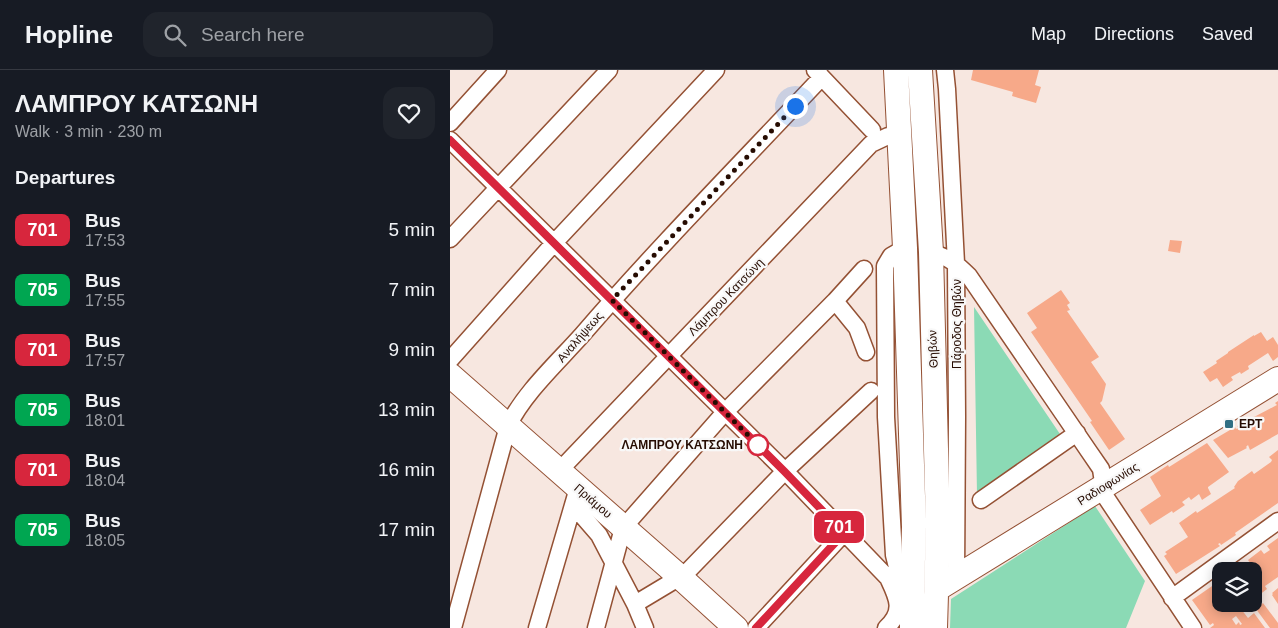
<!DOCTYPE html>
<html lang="en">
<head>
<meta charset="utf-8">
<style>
	:root { --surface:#171b24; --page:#20242c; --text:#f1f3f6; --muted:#9ea1a6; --line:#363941 }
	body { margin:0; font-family:Helvetica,sans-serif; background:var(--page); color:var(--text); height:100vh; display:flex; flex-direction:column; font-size:19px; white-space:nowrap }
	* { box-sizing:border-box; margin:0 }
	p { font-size:16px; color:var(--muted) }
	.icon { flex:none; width:28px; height:28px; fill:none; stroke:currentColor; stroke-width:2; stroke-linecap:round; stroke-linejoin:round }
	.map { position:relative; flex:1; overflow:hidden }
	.drawer { display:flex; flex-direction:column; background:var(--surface); width:450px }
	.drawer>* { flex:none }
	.badge { padding:0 10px; border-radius:8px; font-size:18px; line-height:32px }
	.buttons { position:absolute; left:762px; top:492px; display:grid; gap:10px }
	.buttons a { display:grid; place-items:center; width:50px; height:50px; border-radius:10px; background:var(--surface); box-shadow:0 2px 12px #0003; font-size:25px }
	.you { position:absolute; width:25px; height:25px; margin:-12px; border:4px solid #fff; border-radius:50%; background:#1a73e8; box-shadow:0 0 0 8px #1a73e833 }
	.map>.badge { position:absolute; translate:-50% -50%; box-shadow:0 0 0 2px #fff }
	h2 { padding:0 15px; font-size:19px; line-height:45px }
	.round { display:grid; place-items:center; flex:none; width:52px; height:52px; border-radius:15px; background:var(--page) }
	.head { display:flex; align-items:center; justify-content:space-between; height:85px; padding:0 15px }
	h1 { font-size:24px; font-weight:800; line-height:38px }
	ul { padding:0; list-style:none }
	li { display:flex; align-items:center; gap:15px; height:60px; padding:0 15px }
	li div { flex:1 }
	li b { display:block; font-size:19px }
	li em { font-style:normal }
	li .badge { min-width:55px; font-weight:700; text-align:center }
	header { display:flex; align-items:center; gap:30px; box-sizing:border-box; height:70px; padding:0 25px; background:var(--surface); border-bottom:1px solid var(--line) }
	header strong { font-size:24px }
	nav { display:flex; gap:28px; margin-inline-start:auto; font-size:18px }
	.search { width:350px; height:45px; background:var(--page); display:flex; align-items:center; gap:12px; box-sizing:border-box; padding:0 18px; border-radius:15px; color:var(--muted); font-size:19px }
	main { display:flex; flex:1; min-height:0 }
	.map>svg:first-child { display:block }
</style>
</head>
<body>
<header>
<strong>Hopline</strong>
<div class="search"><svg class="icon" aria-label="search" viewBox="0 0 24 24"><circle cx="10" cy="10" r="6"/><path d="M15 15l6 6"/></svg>Search here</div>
<nav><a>Map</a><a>Directions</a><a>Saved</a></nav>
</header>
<main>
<section class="drawer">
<div class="head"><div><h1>ΛΑΜΠΡΟΥ ΚΑΤΣΩΝΗ</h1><p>Walk · 3 min · 230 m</p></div><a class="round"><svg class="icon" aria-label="heart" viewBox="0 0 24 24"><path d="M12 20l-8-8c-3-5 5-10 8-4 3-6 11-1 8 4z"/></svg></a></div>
<h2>Departures</h2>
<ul>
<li><span class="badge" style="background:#d7263d;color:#fff">701</span><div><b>Bus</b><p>17:53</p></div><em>5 min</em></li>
<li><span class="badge" style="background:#00a651;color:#fff">705</span><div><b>Bus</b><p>17:55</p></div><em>7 min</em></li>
<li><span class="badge" style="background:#d7263d;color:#fff">701</span><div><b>Bus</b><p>17:57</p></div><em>9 min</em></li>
<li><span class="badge" style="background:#00a651;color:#fff">705</span><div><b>Bus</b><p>18:01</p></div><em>13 min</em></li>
<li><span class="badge" style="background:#d7263d;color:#fff">701</span><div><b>Bus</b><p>18:04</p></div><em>16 min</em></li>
<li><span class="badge" style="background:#00a651;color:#fff">705</span><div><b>Bus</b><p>18:05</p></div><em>17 min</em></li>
</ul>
</section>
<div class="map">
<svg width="828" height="558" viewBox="0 0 828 558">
	<rect width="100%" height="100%" fill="#f7e7e0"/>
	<!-- green -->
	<path fill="#8bdab5" d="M524,237L612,367L527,425Z
		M645,436L695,511L676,558H500L501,529Z"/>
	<!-- building -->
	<path fill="#f7a989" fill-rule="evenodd" d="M523,0H589L585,15L591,17L586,33L562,26L563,22L521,10Z
		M720,170L732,171L730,183L718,181Z
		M611,220L620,233L617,235L620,240L617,241L649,287L641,292L656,314L652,331L650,333L675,369L659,380L640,352L642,351L581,262L587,258L577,243Z
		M811,262L817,271L823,267L828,275V287L823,291L818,283L798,296L799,299L791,304L790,302L781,307L783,310L773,317L767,308L760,312L753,302L767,293L766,291L778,283V282L804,265V266Z
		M828,331V364L800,380L798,375L796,377L797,378L778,388L763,370L785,357L786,359L788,358L787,356L825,336L827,335L825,333Z
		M757,373L779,402L758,417V418L761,424L752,430L749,424L741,430L739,427L732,432L735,435L723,443L722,441L700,455L690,440L711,426L700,407L718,395L719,397Z
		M828,380V433L785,463L786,465L771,475L770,473L768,474L770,476L726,504L714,486L717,484L715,482L738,467L729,453L746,441L747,443L785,418L784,417L788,411L802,401L804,404L821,392L822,390L819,387Z
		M828,468V507L815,516L817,519L804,529V501L799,495L801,494L798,490L811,480L814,484L820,480L817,476Z
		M765,514L767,517L769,516L771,523V534H798L791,539L798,548L804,543L815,558H760L764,555L763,553L760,555L742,530ZM786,546L792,554L790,555L789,552L786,555L782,549Z
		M828,518V534L822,525L823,524L822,523Z
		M813,533L828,553V558H820L806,539Z"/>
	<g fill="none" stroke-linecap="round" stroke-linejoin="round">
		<!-- street casing -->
		<g stroke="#945134" stroke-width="19">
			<path id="street" d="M365,0L422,60
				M495,0L497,19L506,193L507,347L506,508
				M0,53L48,0
				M0,70L335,401L438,508C447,527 455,541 436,558
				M0,169L159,0
				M455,178L441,186L435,196L436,347L444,485L448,501L462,522
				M481,182C499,188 505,192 519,206L640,383L651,399L655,426L743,558
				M385,231L407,258L416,282
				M0,290L104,173L266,0
				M109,401L421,74L438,66L449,64
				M531,430L627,363
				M123,435L149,465L185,534L195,558
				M722,528L828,451
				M185,534L230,507L238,501L335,401L421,321
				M3,558L58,356C74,323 107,293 132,265C208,177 291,93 371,8L368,0
				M87,558L128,418
				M146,558L173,458L275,342L385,231L414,199
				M306,558L394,463"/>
		</g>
		<!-- secondary casing -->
		<g stroke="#945134" stroke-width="26">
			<path id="secondary" d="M446,0L455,178L464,457L462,522V558
				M470,0L481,182L488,458L485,558
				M0,305L230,507L286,558
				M487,519L828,309"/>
		</g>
		<!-- street -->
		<use href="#street" stroke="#fff" stroke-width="16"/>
		<!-- secondary -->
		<use href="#secondary" stroke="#fff" stroke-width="24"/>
	</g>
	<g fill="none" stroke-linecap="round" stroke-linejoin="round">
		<!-- line casing -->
		<g stroke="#fff" stroke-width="11">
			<path id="line" d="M0,70L334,401L394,463L306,558"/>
		</g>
		<!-- line -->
		<use href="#line" stroke="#d7263d" stroke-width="8"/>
		<!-- walk -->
		<path stroke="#260c02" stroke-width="5" stroke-dasharray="0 9" d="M308,375L309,376L162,230L345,36"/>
	</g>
	<!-- markers -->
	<rect fill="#316f84" stroke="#f8f8f8" stroke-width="2" x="774" y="349" width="10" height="10" rx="2.5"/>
	<circle fill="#fff" stroke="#d7263d" stroke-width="2.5" cx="308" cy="375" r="10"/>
	<g text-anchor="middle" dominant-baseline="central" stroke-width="4.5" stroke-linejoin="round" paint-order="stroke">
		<!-- street labels -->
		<g font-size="12" fill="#260c02" stroke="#f8f8f8">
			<text transform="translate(276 227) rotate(-46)">Λάμπρου Κατσώνη</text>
			<text transform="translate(507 254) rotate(-90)">Πάροδος Θηβών</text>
			<text transform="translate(130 267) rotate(-49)">Αναλήψεως</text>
			<text transform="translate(483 279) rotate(-92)">Θηβών</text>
			<text transform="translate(658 414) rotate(-32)">Ραδιοφωνίας</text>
			<text transform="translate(143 431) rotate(41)">Πριάμου</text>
		</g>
		<!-- poi labels -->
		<g font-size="12" font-weight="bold" fill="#260c02" stroke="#f8f8f8" text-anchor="start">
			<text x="789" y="354">ΕΡΤ</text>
		</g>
		<!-- stop labels -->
		<g font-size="12" font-weight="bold" fill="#260c02" stroke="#f8f8f8" text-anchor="end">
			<text x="293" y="375">ΛΑΜΠΡΟΥ ΚΑΤΣΩΝΗ</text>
		</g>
	</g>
</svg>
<div class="buttons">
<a><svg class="icon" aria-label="layers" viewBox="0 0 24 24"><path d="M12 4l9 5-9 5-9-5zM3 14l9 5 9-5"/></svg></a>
</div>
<div class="you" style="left:345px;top:36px"></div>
<b class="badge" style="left:389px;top:457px;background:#d7263d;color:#fff">701</b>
</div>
</main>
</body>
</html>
